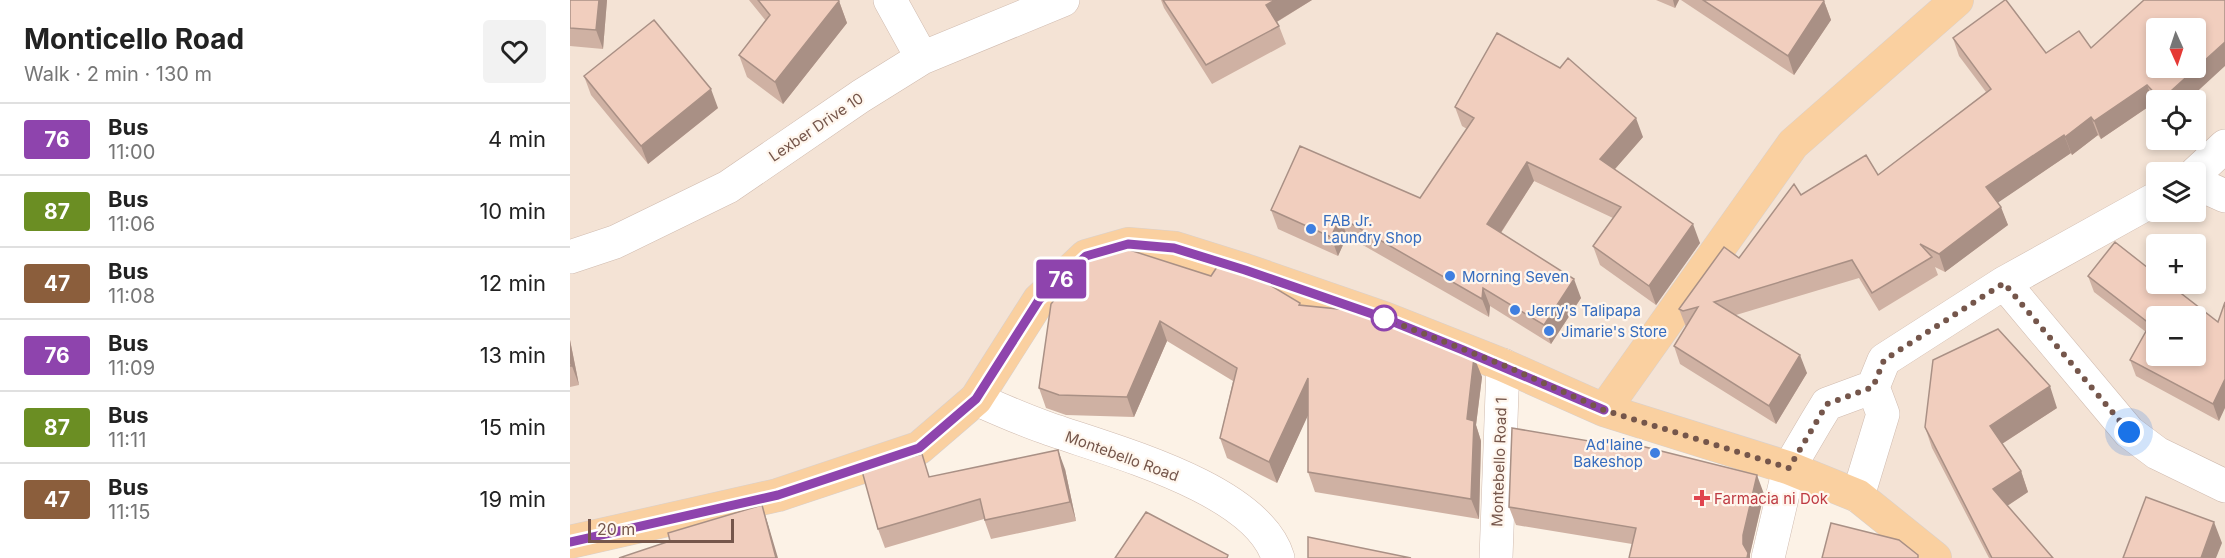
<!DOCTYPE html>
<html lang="en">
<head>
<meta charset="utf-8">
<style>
	:root { --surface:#fff; --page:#f2f2f2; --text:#222; --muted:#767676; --line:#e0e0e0 }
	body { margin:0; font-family:Inter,sans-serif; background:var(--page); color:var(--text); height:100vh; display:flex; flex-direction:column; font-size:22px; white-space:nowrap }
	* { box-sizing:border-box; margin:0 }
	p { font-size:20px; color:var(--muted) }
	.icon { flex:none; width:33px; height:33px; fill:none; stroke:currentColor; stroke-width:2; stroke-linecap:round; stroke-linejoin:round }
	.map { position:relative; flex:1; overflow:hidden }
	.sheet { display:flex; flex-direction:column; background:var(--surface); width:570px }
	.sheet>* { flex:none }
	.badge { padding:0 12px; border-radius:4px; font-size:21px; line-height:39px }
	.needle { width:39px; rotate:177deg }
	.buttons { position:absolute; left:1576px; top:18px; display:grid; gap:12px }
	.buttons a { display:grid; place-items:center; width:60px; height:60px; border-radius:6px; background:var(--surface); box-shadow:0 3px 9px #0003; font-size:30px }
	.scale { position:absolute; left:18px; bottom:15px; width:146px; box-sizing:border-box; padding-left:6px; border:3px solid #75564b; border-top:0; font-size:16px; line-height:21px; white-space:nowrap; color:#75564b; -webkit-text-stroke:4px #fff6ed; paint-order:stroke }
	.you { position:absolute; width:30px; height:30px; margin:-15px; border:4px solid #fff; border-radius:50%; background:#1a73e8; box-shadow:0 0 0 9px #1a73e833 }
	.map>.badge { position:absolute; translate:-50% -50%; box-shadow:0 0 0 3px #fff }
	.round { display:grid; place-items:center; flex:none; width:63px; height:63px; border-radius:6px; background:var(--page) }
	.overview { display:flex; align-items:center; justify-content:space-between; height:102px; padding:0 24px }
	h1 { font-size:28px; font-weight:700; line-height:45px }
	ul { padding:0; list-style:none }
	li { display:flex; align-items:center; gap:18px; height:72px; padding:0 24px; border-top:2px solid var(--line) }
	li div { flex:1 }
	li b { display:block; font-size:22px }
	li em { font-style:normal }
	li .badge { min-width:66px; font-weight:700; text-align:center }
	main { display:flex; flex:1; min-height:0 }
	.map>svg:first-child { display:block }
</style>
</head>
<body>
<main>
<section class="sheet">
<div class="overview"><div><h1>Monticello Road</h1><p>Walk · 2 min · 130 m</p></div><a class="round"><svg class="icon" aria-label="heart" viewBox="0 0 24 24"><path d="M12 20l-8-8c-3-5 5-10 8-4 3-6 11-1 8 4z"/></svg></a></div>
<ul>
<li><span class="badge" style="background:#8e44ad;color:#fff">76</span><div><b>Bus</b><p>11:00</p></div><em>4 min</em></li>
<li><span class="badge" style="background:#6b8e23;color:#fff">87</span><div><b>Bus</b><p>11:06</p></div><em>10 min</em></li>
<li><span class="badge" style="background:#8b5e3c;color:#fff">47</span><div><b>Bus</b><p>11:08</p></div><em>12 min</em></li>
<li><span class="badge" style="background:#8e44ad;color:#fff">76</span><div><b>Bus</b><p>11:09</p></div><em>13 min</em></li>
<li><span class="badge" style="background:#6b8e23;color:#fff">87</span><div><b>Bus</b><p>11:11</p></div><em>15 min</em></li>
<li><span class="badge" style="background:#8b5e3c;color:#fff">47</span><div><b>Bus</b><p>11:15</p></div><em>19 min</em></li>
</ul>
</section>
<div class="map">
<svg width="1655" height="558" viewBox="0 0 1655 558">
	<rect width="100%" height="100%" fill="#fcf2e6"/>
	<!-- residential -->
	<path fill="#f4e3d5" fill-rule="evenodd" d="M0,0H1655V558H1365L1288,496L1034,410L516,256L349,448L0,542ZM1587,28H1626V68H1587ZM1587,100H1626V140H1587ZM1587,172H1626V212H1587ZM1587,244H1626V284H1587ZM1587,316H1626V356H1587Z"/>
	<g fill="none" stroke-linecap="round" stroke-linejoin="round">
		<!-- minor casing -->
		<g stroke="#d0bbaf" stroke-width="34">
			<path id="minor" d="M320,0L352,58
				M1626,173L1655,146
				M1626,183L1655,196
				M0,257L45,242L158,187L291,96L352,58L493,0
				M1434,283L1559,432L1587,453L1655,486
				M406,399C429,409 451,419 474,427C537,450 687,487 708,558
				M1288,496L1313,414L1303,387L1314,360L1434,283L1587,198
				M926,558L933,365
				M1198,558L1219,468L1246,422L1257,404L1303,387"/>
		</g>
		<!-- major casing -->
		<g stroke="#d8d0cd" stroke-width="34">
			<path id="major" d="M1034,410L1223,144L1387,0
				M0,542L208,495L349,448L406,399L469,300L516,256L558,244L605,248L675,270L814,318L933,365L1034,410L1219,468L1288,496L1365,558"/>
		</g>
		<!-- minor -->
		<use href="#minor" stroke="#fff" stroke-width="33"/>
		<!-- major -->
		<use href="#major" stroke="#fad0a0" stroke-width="33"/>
	</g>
	<!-- wall -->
	<path fill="#cfb1a3" d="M0,0H37L33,49L0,46Z
		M179,0H268L269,1L277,23L213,104L177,77L169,55L196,21Z
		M591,0H742L707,22L709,26L716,44L642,84L594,8Z
		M1086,0H1109L1105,8Z
		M1111,0H1253L1254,1L1261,20L1224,75Z
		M1383,38L1476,53L1521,48L1618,100H1587V107L1584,103L1531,139L1528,135L1502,155L1501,153L1428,202L1438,225L1375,272L1365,267L1368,275L1309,311L1289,278L1166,315L1237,373L1206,424L1110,364L1104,346L1116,327L1109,309L1169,258L1231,195L1308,175L1416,92L1389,56Z
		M14,76L148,108L78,164L21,95Z
		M885,107L1073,137L1045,169L1130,243L1086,305L1030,265L1023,246L1043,218L964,181L931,233L1011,298L981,344L920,306L919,317L777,236L768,256L708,229L701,210L850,198L897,129L892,126Z
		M1518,276L1648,322L1649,421L1566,376L1560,360L1576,332L1524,292Z
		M730,303L731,305L904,357L912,377L906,425L911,441L909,519L745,492L738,472V414L707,483L657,458L650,438L663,381L597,341L564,417L496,415L476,408L469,388L481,304Z
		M0,340L9,385L0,387Z
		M1487,408L1432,444L1451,471L1458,492L1437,506L1483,558H1419L1362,448L1355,427Z
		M495,469L506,521L421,539L414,519L315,548L308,529L360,477Z
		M1194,494L1180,554V558L1062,544L946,525L939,507Z"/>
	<!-- shaded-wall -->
	<path fill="#a99085" d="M29,0H37L33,49L26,30Z
		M705,0H742L703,24L696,5Z
		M1103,0H1109L1105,8Z
		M269,1L277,23L213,104L205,82Z
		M1254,1L1261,20L1224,75L1218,56Z
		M1655,42V66L1618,100H1591Z
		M1577,85L1584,103L1531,139L1524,121Z
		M141,89L148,108L78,164L71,146Z
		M1521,117L1528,135L1502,155L1495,137Z
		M1066,118L1073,137L1037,178L1030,159Z
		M1494,135L1501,153L1423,206L1416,187Z
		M957,162L964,181L924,243L917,224Z
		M1431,207L1438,225L1375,272L1369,254Z
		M770,217L777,236L768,256L761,237Z
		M1123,224L1130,243L1086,305L1079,286Z
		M1004,279L1011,298L981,344L974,325Z
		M913,288L920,306L919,317L912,299Z
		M590,321L597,341L564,417L557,397Z
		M0,340L9,385L2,366L0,355Z
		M1230,355L1237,373L1206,424L1199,406Z
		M904,357L912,377L906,425L911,441L909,519L901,499L897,419Z
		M738,378L746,398L707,483L699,462Z
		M1655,379V408L1649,421L1643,404Z
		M1480,386L1487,408L1427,447L1420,426Z
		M488,450L495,469L506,521L500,502Z
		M1451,471L1458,492L1431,510L1423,489Z
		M1187,475L1194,494L1180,554V558H1177L1173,544V535Z
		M192,505L198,524L208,558H206Z
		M1644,522L1652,543L1646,558H1631Z"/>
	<!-- building -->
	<path fill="#f1cebe" stroke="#a99085" stroke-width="1.5" fill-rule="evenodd" d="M0,0H29L26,30L0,28Z
		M188,0H268L269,1L205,82L169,55L200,15Z
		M593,0H705L696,5L709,26L636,65Z
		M1133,0H1253L1254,1L1218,56Z
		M1435,0H1436L1476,53L1509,31L1521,48L1574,0H1655V42L1591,100L1577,85L1524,121L1521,117L1495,137L1494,135L1416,187L1431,207L1369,254L1350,244L1362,257L1302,293L1282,260L1144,302L1230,355L1199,406L1104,346L1128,307L1113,311L1109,309L1154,247L1169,258L1224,184L1231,195L1296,155L1308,175L1421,89L1383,38ZM1587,28H1626V68H1587Z
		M84,20L141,89L71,146L14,76Z
		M927,33L990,68L998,58L1066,118L1030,159L1123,224L1079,286L1023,246L1051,207L957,162L917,224L1004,279L974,325L913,288L912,299L770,217L761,237L701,210L730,146L850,198L904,118L885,107Z
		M1545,242L1587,275V284H1599L1648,322L1655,302V379L1643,404L1560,360L1580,324L1518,276ZM1587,316H1626V356H1587Z
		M544,245L641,276L649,264L683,275L730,303L729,305L788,311L904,357L897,419L904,421L901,499L738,472V378L699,462L650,438L667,368L590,321L557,397L489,395L469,388L481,304L510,268L535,248Z
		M1428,329L1480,386L1420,426L1451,471L1423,489L1483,558H1422L1355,427L1363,360Z
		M0,355L2,366H0Z
		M942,428L1054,447L1055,442L1187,475L1173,535V544L1178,553L1177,558H1059L1066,528L939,507Z
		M488,450L500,502L415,520L410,499L308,529L292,471L352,454L359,477Z
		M1576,497L1644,522L1631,558H1553Z
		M192,505L206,558H49L100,541L98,533Z
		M576,512L658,555L657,558H545Z
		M1261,523L1329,540L1348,555V558H1252Z
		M738,537L841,558H738Z"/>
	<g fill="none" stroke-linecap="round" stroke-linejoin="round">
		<!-- line casing -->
		<g stroke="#fff" stroke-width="14">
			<path id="line" d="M0,542L208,495L349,448L406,399L469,300L516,256L558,244L604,248L675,270L814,318L893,350L1034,410"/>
		</g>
		<!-- line -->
		<use href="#line" stroke="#8e44ad" stroke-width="9"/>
		<!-- walk -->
		<path stroke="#75564b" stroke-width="6" stroke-dasharray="0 10.8" d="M814,318L933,365L1034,410L1219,468L1257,404L1303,387L1314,360L1434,283L1559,432"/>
	</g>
	<!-- markers -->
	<g fill="#3f7fe0" stroke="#fff6ed" stroke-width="2">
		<circle cx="741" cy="229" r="6"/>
		<circle cx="880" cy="276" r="6"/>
		<circle cx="945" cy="310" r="6"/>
		<circle cx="979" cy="331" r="6"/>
		<circle cx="1085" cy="453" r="6"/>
	</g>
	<circle fill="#fff" stroke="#8e44ad" stroke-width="3" cx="814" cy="318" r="12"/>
	<path fill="#e0444e" stroke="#fff6ed" stroke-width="2" d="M1129 489h6v6h6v6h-6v6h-6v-6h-6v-6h6z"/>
	<g text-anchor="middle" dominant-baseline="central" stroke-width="4.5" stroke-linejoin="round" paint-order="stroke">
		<!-- street labels -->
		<g font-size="15" fill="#75564b" stroke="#fff6ed">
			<text transform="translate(246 127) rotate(-34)">Lexber Drive 10</text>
			<text transform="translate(552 456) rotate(20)">Montebello Road</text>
			<text transform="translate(929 462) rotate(-88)">Montebello Road 1</text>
		</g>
		<!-- shop labels -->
		<g font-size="15" fill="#366cbe" stroke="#fff6ed" text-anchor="start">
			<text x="753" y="220">FAB Jr.<tspan x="753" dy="17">Laundry Shop</tspan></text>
			<text x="892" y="276">Morning Seven</text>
			<text x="957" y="310">Jerry's Talipapa</text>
			<text x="991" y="331">Jimarie's Store</text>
			<text x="1073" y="444" text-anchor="end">Ad'laine<tspan x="1073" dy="17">Bakeshop</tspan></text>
		</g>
		<!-- health labels -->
		<g font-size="15" fill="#be3a42" stroke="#fff6ed" text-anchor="start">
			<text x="1144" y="498">Farmacia ni Dok</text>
		</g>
	</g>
</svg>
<div class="buttons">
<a><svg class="needle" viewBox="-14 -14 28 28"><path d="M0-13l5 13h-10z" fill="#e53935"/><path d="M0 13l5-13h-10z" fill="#767676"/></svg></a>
<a><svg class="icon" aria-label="locate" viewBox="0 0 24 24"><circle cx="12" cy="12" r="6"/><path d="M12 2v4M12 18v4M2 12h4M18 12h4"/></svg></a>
<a><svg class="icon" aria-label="layers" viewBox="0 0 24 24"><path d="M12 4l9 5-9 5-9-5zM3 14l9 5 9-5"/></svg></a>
<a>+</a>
<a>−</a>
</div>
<div class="scale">20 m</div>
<div class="you" style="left:1559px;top:432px"></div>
<b class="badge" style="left:491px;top:279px;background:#8e44ad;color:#fff">76</b>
</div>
</main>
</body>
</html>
